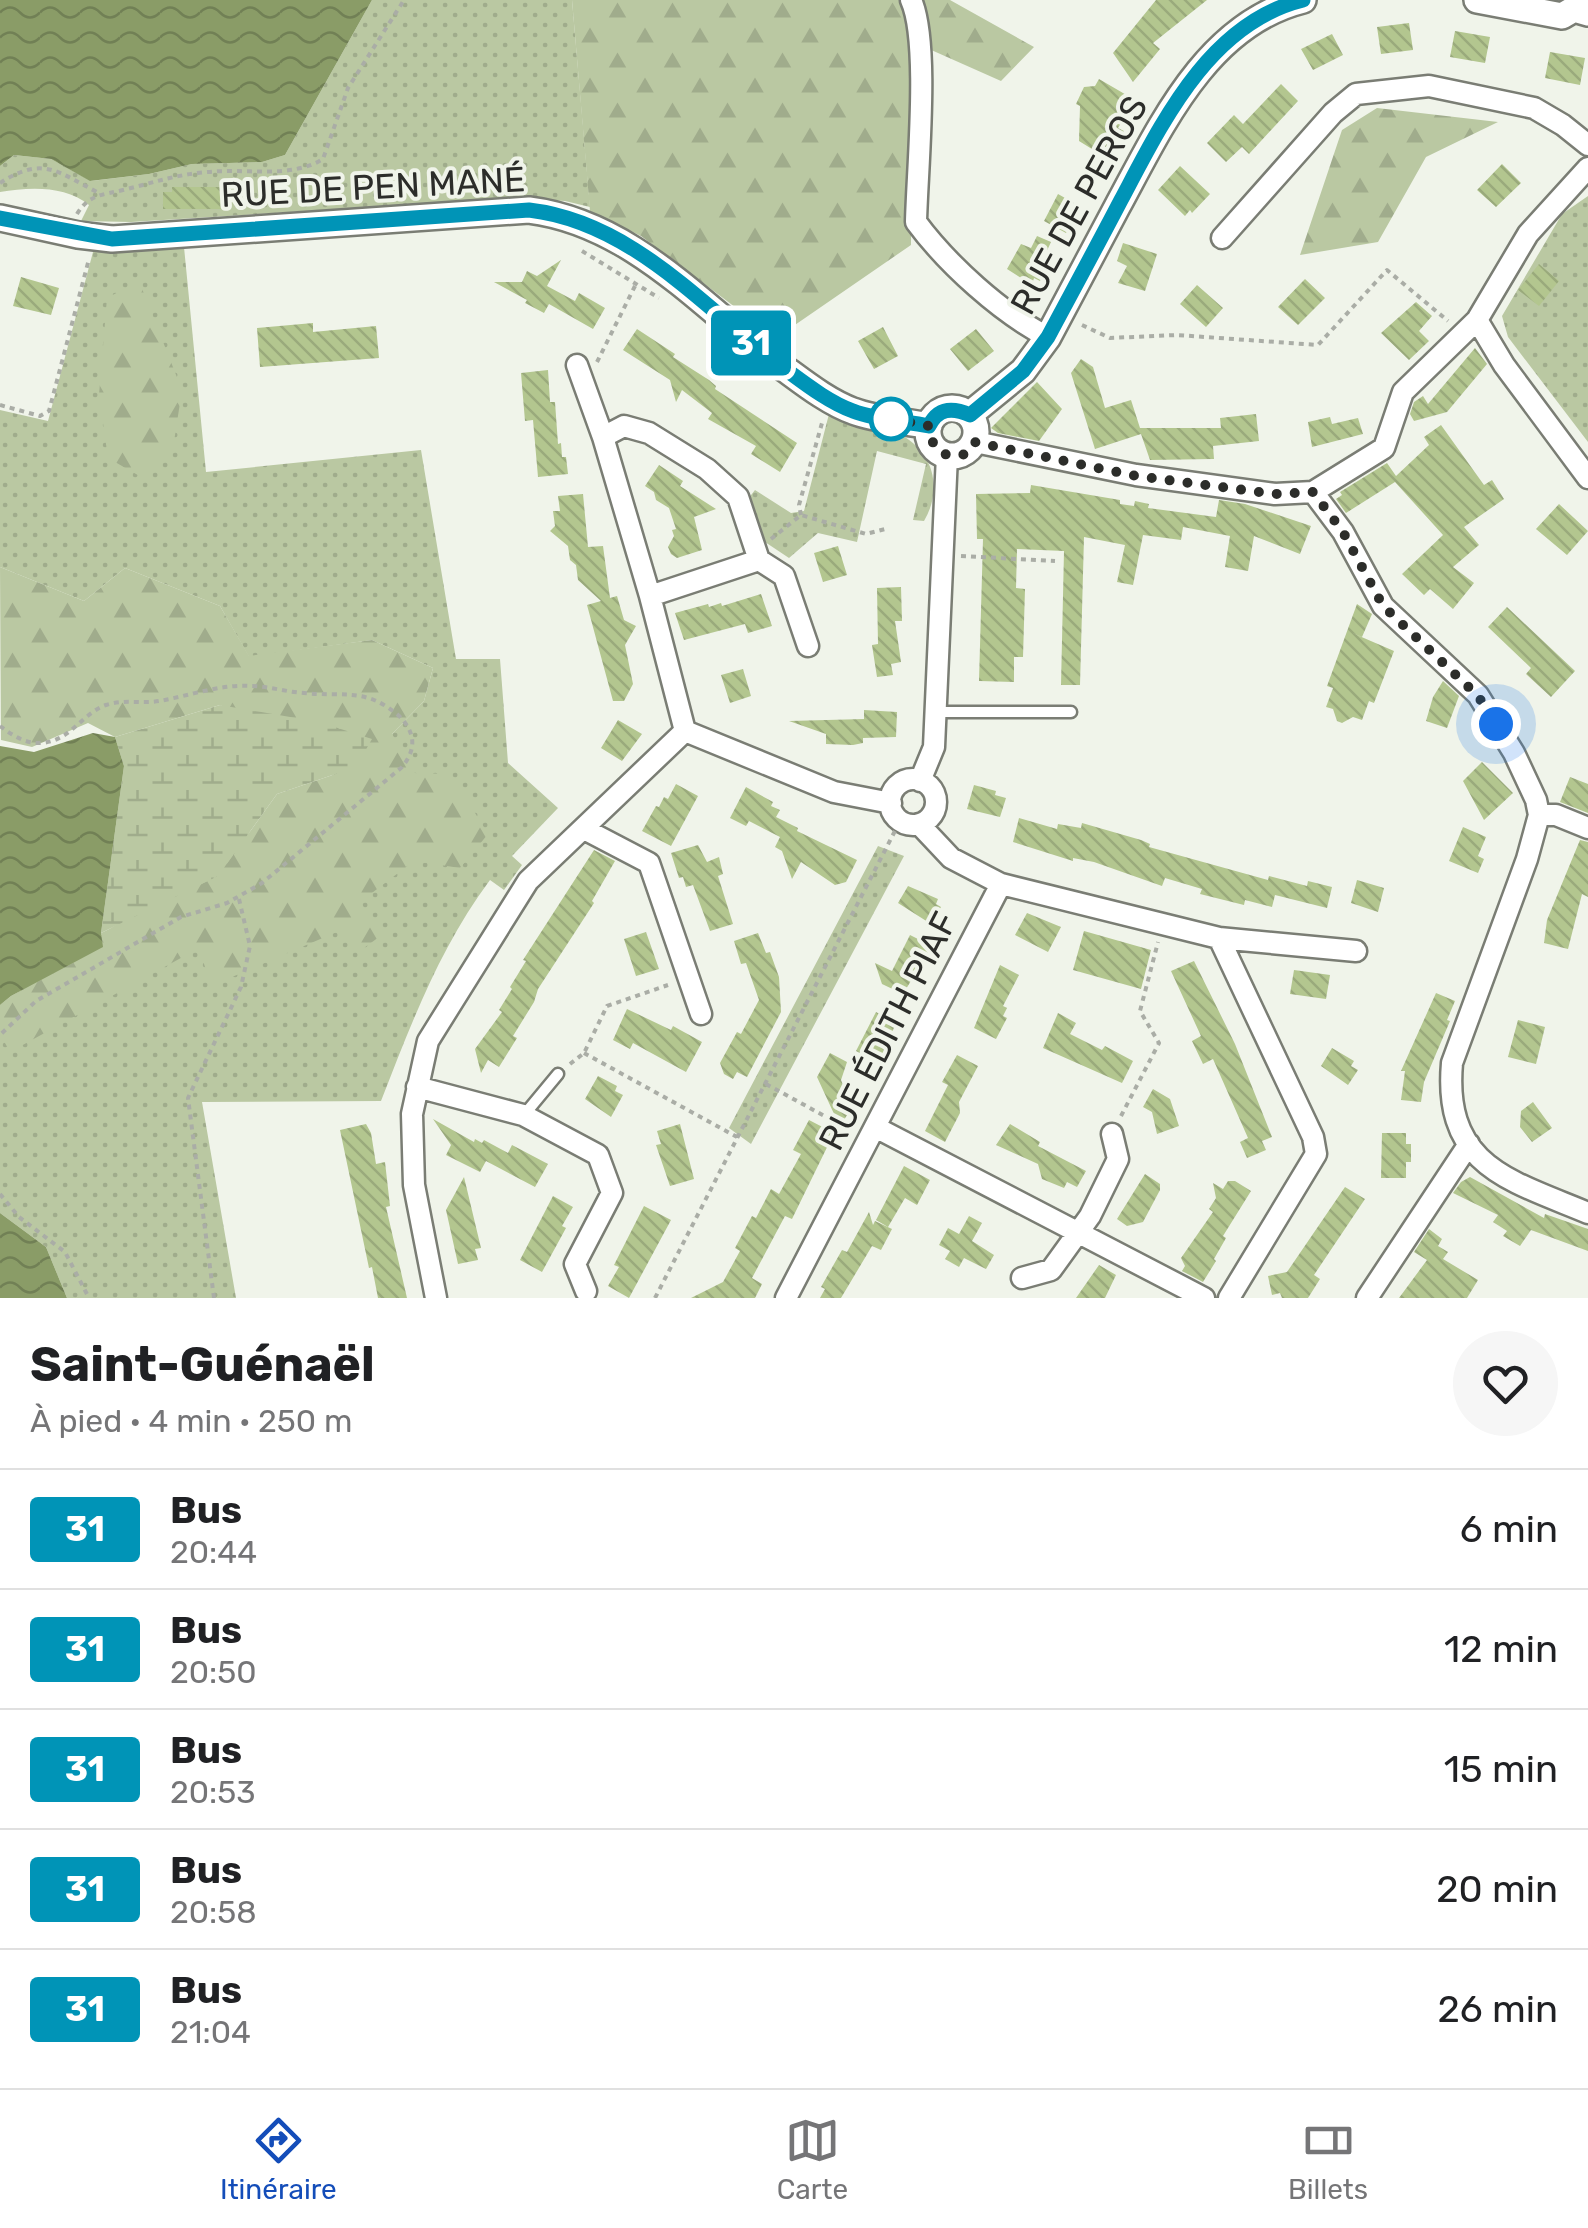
<!DOCTYPE html>
<html lang="fr">
<head>
<meta charset="utf-8">
<style>
	:root { --surface:#fff; --page:#f6f6f6; --text:#202124; --muted:#757577; --line:#e0e0e0; --accent:#144db9 }
	body { margin:0; font-family:Rubik,sans-serif; background:var(--page); color:var(--text); height:100vh; display:flex; flex-direction:column; font-size:38px; white-space:nowrap }
	* { box-sizing:border-box; margin:0 }
	p { font-size:32px; color:var(--muted) }
	.icon { flex:none; width:55px; height:55px; fill:none; stroke:currentColor; stroke-width:2; stroke-linecap:round; stroke-linejoin:round }
	.map { position:relative; height:1298px; overflow:hidden }
	.drawer { display:flex; flex-direction:column; background:var(--surface); flex:1 }
	.drawer>* { flex:none }
	.badge { padding:0 20px; border-radius:8px; font-size:35px; line-height:65px }
	.you { position:absolute; width:50px; height:50px; margin:-25px; border:8px solid #fff; border-radius:50%; background:#1a73e8; box-shadow:0 0 0 15px #1a73e833 }
	.map>.badge { position:absolute; translate:-50% -50%; box-shadow:0 0 0 5px #fff }
	.round { display:grid; place-items:center; flex:none; width:105px; height:105px; border-radius:52px; background:var(--page) }
	.headline { display:flex; align-items:center; justify-content:space-between; height:170px; padding:0 30px }
	h1 { font-size:48px; font-weight:700; line-height:75px }
	ul { padding:0; list-style:none }
	li { display:flex; align-items:center; gap:30px; height:120px; padding:0 30px; border-top:2px solid var(--line) }
	li div { flex:1 }
	li b { display:block; font-size:38px }
	li em { font-style:normal }
	li .badge { min-width:110px; font-weight:700; text-align:center }
	.tab-bar { display:flex; justify-content:space-around; align-items:center; height:140px; border-top:2px solid var(--line); background:var(--surface); font-size:28px; color:var(--muted) }
	.tab-bar a { display:grid; justify-items:center; gap:5px }
	.tab-bar .current { color:var(--accent) }
	.map>svg:first-child { display:block }
</style>
</head>
<body>
<div class="map">
<svg width="1588" height="1298" viewBox="0 0 1588 1298">
	<defs>
		<pattern id="grass-dots" width="8" height="8" patternUnits="userSpaceOnUse" patternTransform="scale(2.5)"><rect width="8" height="8" fill="#bac8a2"/><path d="M2 2h.1M6 6h.1" fill="none" stroke="#a0ac8c" stroke-width="1.8" stroke-linecap="round"/></pattern>
		<pattern id="forest-firs" width="22" height="20" patternUnits="userSpaceOnUse" patternTransform="scale(2.5)"><rect width="22" height="20" fill="#bac8a2"/><path d="M5 1l3.5 6h-7zM16 11l3.5 6h-7z" fill="#a0ac8c"/></pattern>
		<pattern id="wetland-marsh" width="20" height="14" patternUnits="userSpaceOnUse" patternTransform="scale(2.5)"><rect width="20" height="14" fill="#bac8a2"/><path d="M1 5h8M5 5V1M11 12h8M15 12V8" fill="none" stroke="#a0ac8c"/></pattern>
		<pattern id="water-waves" width="16" height="10" patternUnits="userSpaceOnUse" patternTransform="scale(2.5)"><rect width="16" height="10" fill="#8a9c67"/><path d="M0 5q4-4 8 0t8 0" fill="none" stroke="#718055"/></pattern>
		<pattern id="building-back-hatch" width="6" height="6" patternUnits="userSpaceOnUse" patternTransform="scale(2.5)"><rect width="6" height="6" fill="#b3c68f"/><path d="M-1 5l2 2M0 0l6 6M5-1l2 2" fill="none" stroke="#9aaa7c"/></pattern>
	</defs>
	<rect width="100%" height="100%" fill="#f0f4ea"/>
	<!-- grass -->
	<path fill="url(#grass-dots)" d="M372,0H572L590,207L565,201L518,198L131,222L81,221L89,205C65,185 29,187 0,192V166L14,155L51,159L91,181L149,174L192,164L262,162L285,155Z
		M1588,196V442L1508,337L1502,316L1562,214Z
		M184,247L206,472L421,450L456,659H500L508,763L558,808L512,856L522,865L504,890L490,880C440,947 411,1024 381,1101L202,1102L236,1298H67L46,1247L0,1213V1005L392,734L424,701L433,668L372,640L249,657L220,606L125,568L84,601L0,567V410L48,421L93,252Z
		M829,414C852,421 878,424 899,434C934,451 943,489 924,521L913,520L926,464L877,451L857,542L818,533L789,558L762,540L748,499L755,490L791,513L804,511Z
		M878,846L904,856L751,1144L729,1128Z"/>
	<!-- forest -->
	<path fill="url(#forest-firs)" d="M572,0H950L1034,47L1001,81L911,41V245L776,338L641,236L590,211Z
		M1377,108L1498,122L1426,157L1378,242L1300,255L1342,130Z
		M139,281L182,390L173,448L143,478L108,458L99,395L107,298Z
		M0,567L84,601L125,568L220,606L249,656L372,640L433,668L424,701L392,734L414,773L451,774L488,834L460,868L414,861L360,902L383,934L364,948L339,931L211,986L199,948L10,1052L0,1034V1005L11,996L103,947L101,933L218,876L277,794L356,767L220,705L115,737L88,723L32,747L1,740Z"/>
	<!-- wetland -->
	<path fill="url(#wetland-marsh)" d="M220,705L319,722L372,739L356,767L277,794L218,876L101,933L124,766L115,737Z"/>
	<!-- water -->
	<path fill="url(#water-waves)" d="M0,0H372L285,155L262,162L192,164L149,174L90,181L51,159L14,155L0,166Z
		M93,733L115,737L124,766L101,933L103,947L11,996L0,1005V746L34,752Z
		M0,1213L46,1247L67,1298H0Z"/>
	<!-- building -->
	<path fill="url(#building-back-hatch)" d="M1156,0H1207L1153,43L1160,49L1133,82L1113,53Z
		M1409,23L1413,50L1381,54L1377,27Z
		M1455,31L1490,37L1485,63L1450,57Z
		M1332,34L1343,55L1313,70L1301,49Z
		M1550,52L1585,58L1580,85L1545,78Z
		M1099,79L1135,100L1118,128L1124,131L1108,159L1079,141L1080,106L1076,104L1084,87L1095,86Z
		M1281,84L1298,101L1249,154L1242,147L1226,162L1207,143L1234,115L1243,124Z
		M1502,164L1521,183L1496,207L1477,190Z
		M1180,166L1210,194L1192,213L1190,210L1185,216L1158,190Z
		M172,187H221V209H163V192H172Z
		M1058,194L1081,207L1066,233L1044,221Z
		M1037,236L1051,242L1045,255L1051,257L1040,281L1034,278L1032,285L1007,269L1021,244L1031,248Z
		M1123,243L1157,254L1145,291L1118,283L1127,266L1117,261Z
		M561,260L547,286L575,301L579,293L605,308L593,329L549,304L544,313L525,303L527,300L494,282H522L527,271L537,276Z
		M1539,264L1559,281L1539,306L1518,290Z
		M21,277L59,288L51,315L13,306Z
		M1305,279L1325,298L1298,325L1278,307Z
		M1197,285L1223,308L1206,327L1180,304Z
		M1416,302L1432,316L1419,331L1429,341L1409,360L1381,333Z
		M313,323V332L376,326L379,358L260,367L257,328Z
		M883,327L898,356L874,369L858,341Z
		M637,329L675,354L673,357L709,380L716,386L715,389L797,443L780,472L751,454L756,446L708,419L712,413L682,390L676,402L670,380L623,350Z
		M976,329L994,351L968,371L950,349Z
		M1475,348L1487,364L1447,412L1414,421L1410,414L1414,402L1423,396L1428,404Z
		M1081,359L1093,367L1105,408L1131,400L1140,428H1221L1220,418L1256,414L1259,441L1213,446L1214,459L1150,460L1141,434L1095,449L1071,373Z
		M548,370L550,402H555L558,444L561,443L562,457H566L568,474L538,477L533,420L525,421L521,373Z
		M1037,382L1062,409L1039,441L998,433L991,428Z
		M1330,417L1332,424L1358,418L1363,434L1312,447L1308,422Z
		M1441,425L1484,485L1492,480L1504,499L1464,527L1479,545L1453,567L1474,583L1453,609L1430,589L1424,595L1402,574L1443,535L1395,482L1346,513L1336,499L1342,495L1340,492L1387,463L1396,476L1429,445L1424,437Z
		M659,465L683,481L680,486L716,509L694,517L702,550L677,558L671,554L668,547L674,536L672,530L676,529L669,508L656,500L654,492L645,486Z
		M1031,485L1120,500V504L1134,506L1135,501L1149,504L1148,508L1216,517L1219,500L1245,504L1311,526L1300,554L1254,536L1248,571L1225,567L1230,536L1183,527L1181,540L1143,535L1133,585L1117,582L1125,545L1084,537L1080,685H1061L1064,551L1017,549L1016,588L1025,589L1023,657H1014V682L979,681L983,539H977L976,494L1030,493Z
		M583,494L588,547L603,546L610,598L617,596L624,620L636,626L625,645L633,684L624,701H613L587,605L601,601L578,580L576,565L570,560L568,546L550,531L555,526L553,511H560L558,496Z
		M1559,504L1588,531L1567,555L1536,529Z
		M838,546L847,575L823,582L814,553Z
		M901,587L902,621H895L901,662L891,664L893,675L877,677L872,645L878,644L877,588Z
		M761,594L772,626L748,633L745,624L684,640L675,613L708,604L709,607L721,603L722,606Z
		M1357,604L1372,614L1362,637L1350,632L1394,651L1374,703L1369,701L1362,720L1353,717L1342,723L1337,721L1333,709L1326,707L1333,688L1327,686Z
		M1507,607L1575,671L1551,697L1526,674L1531,668L1488,627Z
		M743,669L751,696L730,703L721,675Z
		M1443,681L1459,696L1447,728L1426,721L1433,697Z
		M864,710L897,712L896,737L863,738V743L853,745L826,744V734L789,721L864,719Z
		M618,720L642,734L622,761L601,748Z
		M1482,762L1513,793L1484,820L1463,781Z
		M1570,777L1588,784V813L1560,802Z
		M676,784L698,796L671,846L642,831L656,806L659,807L664,797L668,799Z
		M974,785L996,791L995,795L1006,798L1000,817L967,809Z
		M746,787L773,802L771,806L780,810L776,817L798,828L797,831L857,860L846,882L835,885L801,862L792,879L782,851L775,847L780,837L749,821L746,826L730,818Z
		M1019,818L1057,829L1058,824L1081,828L1082,823L1141,840L1150,844L1149,847L1268,880L1269,876L1307,886L1308,881L1332,887L1327,908L1275,895L1272,907L1245,900L1244,905L1200,894L1202,889L1165,878L1162,886L1094,862L1073,858V861L1013,842Z
		M1463,827L1486,837L1478,856L1484,859L1478,873L1449,861Z
		M1580,840L1588,842V897L1582,894L1568,949L1544,943L1547,920Z
		M698,845L707,862L719,857L723,874L718,876L733,924L710,931L693,885L686,887L683,877L679,878L671,853Z
		M594,850L615,861L592,901L594,903L538,989L534,1002L513,1036L517,1038L499,1067L488,1060L481,1073L475,1049L502,1012L499,1010L512,989L510,987L526,961L523,960Z
		M1357,880L1384,888L1378,912L1351,903Z
		M908,886L938,899L936,904L941,907L931,924L898,903Z
		M1027,913L1061,927L1048,952L1015,935Z
		M1084,931L1151,950L1141,989L1073,970Z
		M646,932L659,969L636,976L624,939Z
		M758,933L766,953L770,952L779,977L781,1012L747,1077L737,1072L733,1079L724,1074L720,1063L737,1032L741,1034L759,1000L746,963L741,964L734,941Z
		M910,935L932,946L903,994L882,984L875,963L892,971Z
		M1194,961L1235,1044L1272,1137L1262,1141L1266,1150L1247,1158L1240,1142L1248,1138L1213,1059L1203,1064L1192,1041L1201,1036L1171,971Z
		M1000,965L1019,975L1003,1006L1007,1008L1003,1016L1007,1018L996,1039L974,1028Z
		M1294,970L1330,975L1326,999L1290,994Z
		M1436,993L1455,1001L1447,1020L1450,1021L1424,1082L1421,1102L1401,1100L1405,1071H1401Z
		M627,1009L671,1030L673,1026L702,1042L686,1072L633,1043L630,1049L613,1040Z
		M876,1012L896,1023L879,1063L856,1051Z
		M1058,1013L1076,1023L1070,1034L1102,1050L1105,1046L1133,1061L1122,1083L1043,1048Z
		M1518,1020L1545,1027L1536,1064L1508,1057Z
		M1332,1048L1354,1061L1351,1066L1358,1070L1348,1085L1321,1066Z
		M830,1053L847,1062L841,1080L852,1107L844,1120L835,1116L817,1077Z
		M957,1055L978,1066L959,1102L960,1113L945,1142L925,1131L948,1085L942,1082Z
		M598,1076L617,1086L615,1091L623,1095L611,1117L585,1099Z
		M1153,1089L1170,1099L1179,1126L1157,1134L1152,1112L1143,1107Z
		M1533,1102L1552,1128L1532,1142L1520,1127L1521,1111Z
		M433,1119L474,1142L475,1139L482,1143L484,1140L508,1153L512,1145L548,1164L535,1187L486,1161L480,1172L446,1155L451,1145Z
		M809,1120L834,1133L792,1219L785,1216L752,1278L762,1284L755,1298H691L723,1282L740,1251L735,1248L752,1216L756,1218L771,1189L779,1194L801,1154L793,1150Z
		M366,1124L371,1133L376,1164L385,1162L390,1206L386,1207L407,1298H378L372,1267L369,1268L340,1130Z
		M680,1124L694,1179L670,1186L656,1145L661,1144L657,1131Z
		M1010,1124L1040,1142L1038,1146L1086,1171L1077,1187L1067,1182L1064,1188L1042,1179L1038,1164L996,1145Z
		M1382,1133H1406V1144H1411V1162H1406V1178H1381Z
		M904,1166L930,1180L917,1205L905,1198L888,1227L876,1220Z
		M1145,1174L1160,1184V1190L1143,1222L1127,1226L1117,1219Z
		M464,1177L481,1248L475,1249L478,1260L458,1264L446,1210Z
		M1470,1177L1544,1218L1545,1214L1588,1229V1251L1531,1230L1520,1246L1503,1236L1507,1231L1493,1222L1498,1215L1453,1193L1461,1182Z
		M1228,1181H1235L1251,1191L1223,1236L1226,1238L1214,1259L1216,1261L1203,1282L1182,1271L1185,1266L1181,1258L1213,1212L1209,1209L1216,1198L1213,1183L1223,1189Z
		M1345,1187L1365,1199L1314,1275L1320,1279L1308,1298H1282L1280,1293L1272,1295L1268,1276L1287,1272Z
		M553,1196L573,1207L562,1226L566,1228L542,1272L520,1260Z
		M644,1206L671,1220L629,1298L608,1286L619,1267L614,1265Z
		M869,1212L873,1225L875,1221L892,1229L881,1250L872,1246L841,1298H820L825,1289L821,1287L842,1250L847,1252Z
		M969,1216L982,1223L972,1241L994,1255L986,1269L964,1258L959,1267L945,1259L950,1251L939,1245L948,1228L959,1234Z
		M1429,1229L1442,1239L1438,1246L1448,1252L1443,1259L1478,1280L1467,1298H1399L1427,1260L1414,1252Z
		M1099,1265L1116,1275L1105,1298H1076Z"/>
	<g fill="none" stroke-linecap="round" stroke-linejoin="round">
		<!-- service casing -->
		<g stroke="#7a7d74" stroke-width="15">
			<path id="service" d="M937,712H1071
				M524,1115L558,1074"/>
		</g>
		<!-- minor casing -->
		<g stroke="#7a7d74" stroke-width="25">
			<path id="minor" d="M911,0C930,42 917,171 916,222C947,264 1002,314 1048,337
				M1222,238L1333,113L1356,94L1429,86L1534,108L1563,125L1588,145
				M1477,320L1504,365L1588,478
				M577,365L603,437L624,426L649,433L707,469L738,497L759,560L784,576L808,646
				M603,437L650,596L685,731
				M975,442L1136,475L1275,494L1313,492L1343,532L1383,606L1478,695L1514,753L1536,800L1539,815L1527,859L1452,1063C1443,1166 1509,1180 1588,1213
				M1313,492L1384,448L1403,392L1477,320L1528,234L1588,168
				M650,596L759,560
				M685,731L834,792L891,803
				M890 802a23 23 0 1 1 46 0a23 23 0 1 1-46 0Z
				M920,781L934,747L947,455
				M1539,815H1556L1588,828
				M919,824L951,858L1001,884L1219,938L1313,1137L1316,1154L1229,1298
				M584,829L649,863L701,1014
				M1219,938L1356,951
				M417,1087L523,1115L598,1155L612,1193L575,1264L586,1291
				M875,1127L1204,1298
				M1022,1278L1051,1270L1090,1216L1118,1159L1112,1134
				M436,1298L414,1185L412,1114L428,1041L528,881L685,731
				M786,1298L1001,884
				M1367,1298L1469,1144"/>
		</g>
		<!-- tertiary casing -->
		<g stroke="#7a7d74" stroke-width="30">
			<path id="tertiary" d="M1477,0L1562,16L1574,9L1588,13
				M0,218L78,235L112,239L529,210C632,223 702,307 781,366C803,382 828,402 853,411C876,420 905,421 929,426
				M928 432a24 24 0 1 1 48 0a24 24 0 1 1-48 0Z
				M969,415L1023,371L1048,337C1071,294 1094,251 1117,207C1160,128 1206,24 1303,0"/>
		</g>
		<!-- path -->
		<path stroke="#aaada6" stroke-width="4" stroke-dasharray="5 5" stroke-linecap="butt" d="M0,183C44,155 57,172 99,193
			M77,214C89,194 103,195 123,190C152,183 178,174 208,172C246,168 291,179 323,159L348,88L404,0
			M582,251L659,298
			M1082,325L1110,338L1177,335L1318,345L1387,270L1448,321
			M597,362L635,286
			M0,405L40,416L49,411L89,259
			M801,515L799,505L822,423
			M771,539L801,515L866,534L885,529
			M961,556L1055,561
			M0,726C12,735 25,744 41,743C71,741 81,714 106,705C123,699 142,704 159,701C189,696 220,684 250,686C268,686 286,692 304,693C342,697 365,687 398,715C416,732 417,750 401,768L262,883L227,903L181,917L36,1001L0,1035
			M584,1053L737,1137
			M570,1064L584,1053L607,1006L668,985
			M766,1084L850,1130
			M1121,1116L1159,1043L1140,1011L1158,942
			M0,1194L19,1217L65,1252L89,1298
			M214,1298L188,1098L241,987L250,946L239,899
			M655,1298L898,825"/>
		<!-- service -->
		<use href="#service" stroke="#fff" stroke-width="10"/>
		<!-- minor -->
		<use href="#minor" stroke="#fff" stroke-width="20"/>
		<!-- tertiary -->
		<use href="#tertiary" stroke="#fff" stroke-width="25"/>
	</g>
	<g fill="none" stroke-linecap="round" stroke-linejoin="round">
		<!-- line casing -->
		<g stroke="#fff" stroke-width="22">
			<path id="line" d="M0,218L112,239L529,210C632,222 703,307 781,366C803,382 828,402 853,411C876,420 905,421 929,426C938,408 952,407 970,415L1023,371L1048,337C1072,292 1097,246 1121,200C1162,123 1209,23 1303,0"/>
		</g>
		<!-- line -->
		<use href="#line" stroke="#0094b7" stroke-width="15"/>
		<!-- walk -->
		<path stroke="#2c2d2a" stroke-width="10" stroke-dasharray="0 18" d="M891,419L883,417L929,426C930,447 943,461 965,454L974,442L1136,476L1275,494L1313,492L1343,532L1383,606L1478,696L1496,724"/>
	</g>
	<!-- markers -->
	<circle fill="#fff" stroke="#0094b7" stroke-width="5" cx="891" cy="419" r="20"/>
	<g text-anchor="middle" dominant-baseline="central" stroke-width="8" stroke-linejoin="round" paint-order="stroke">
		<!-- street labels -->
		<g font-size="35" fill="#2c2d2a" stroke="#f0f4ea">
			<text transform="translate(373 187) rotate(-3)">RUE DE PEN MANÉ</text>
			<text transform="translate(1079 205) rotate(-61)">RUE DE PEROS</text>
			<text transform="translate(888 1031) rotate(-63)">RUE ÉDITH PIAF</text>
		</g>
	</g>
</svg>
<div class="you" style="left:1496px;top:724px"></div>
<b class="badge" style="left:751px;top:343px;background:#0094b7;color:#fff">31</b>
</div>
<section class="drawer">
<div class="headline"><div><h1>Saint-Guénaël</h1><p>À pied · 4 min · 250 m</p></div><a class="round"><svg class="icon" aria-label="heart" viewBox="0 0 24 24"><path d="M12 20l-8-8c-3-5 5-10 8-4 3-6 11-1 8 4z"/></svg></a></div>
<ul>
<li><span class="badge" style="background:#0094b7;color:#fff">31</span><div><b>Bus</b><p>20:44</p></div><em>6 min</em></li>
<li><span class="badge" style="background:#0094b7;color:#fff">31</span><div><b>Bus</b><p>20:50</p></div><em>12 min</em></li>
<li><span class="badge" style="background:#0094b7;color:#fff">31</span><div><b>Bus</b><p>20:53</p></div><em>15 min</em></li>
<li><span class="badge" style="background:#0094b7;color:#fff">31</span><div><b>Bus</b><p>20:58</p></div><em>20 min</em></li>
<li><span class="badge" style="background:#0094b7;color:#fff">31</span><div><b>Bus</b><p>21:04</p></div><em>26 min</em></li>
</ul>
</section>
<nav class="tab-bar">
<a class="current"><svg class="icon" aria-label="directions" viewBox="0 0 24 24"><path d="M12 3l9 9-9 9-9-9zM9 14v-3h6M13 9l2 2-2 2"/></svg>Itinéraire</a>
<a><svg class="icon" aria-label="map" viewBox="0 0 24 24"><path d="M3 6l6-2 6 2 6-2v14l-6 2-6-2-6 2zM9 4v14M15 6v14"/></svg>Carte</a>
<a><svg class="icon" aria-label="tickets" viewBox="0 0 24 24"><path d="M3 7h18v10H3zM15 7v10"/></svg>Billets</a>
</nav>
</body>
</html>
